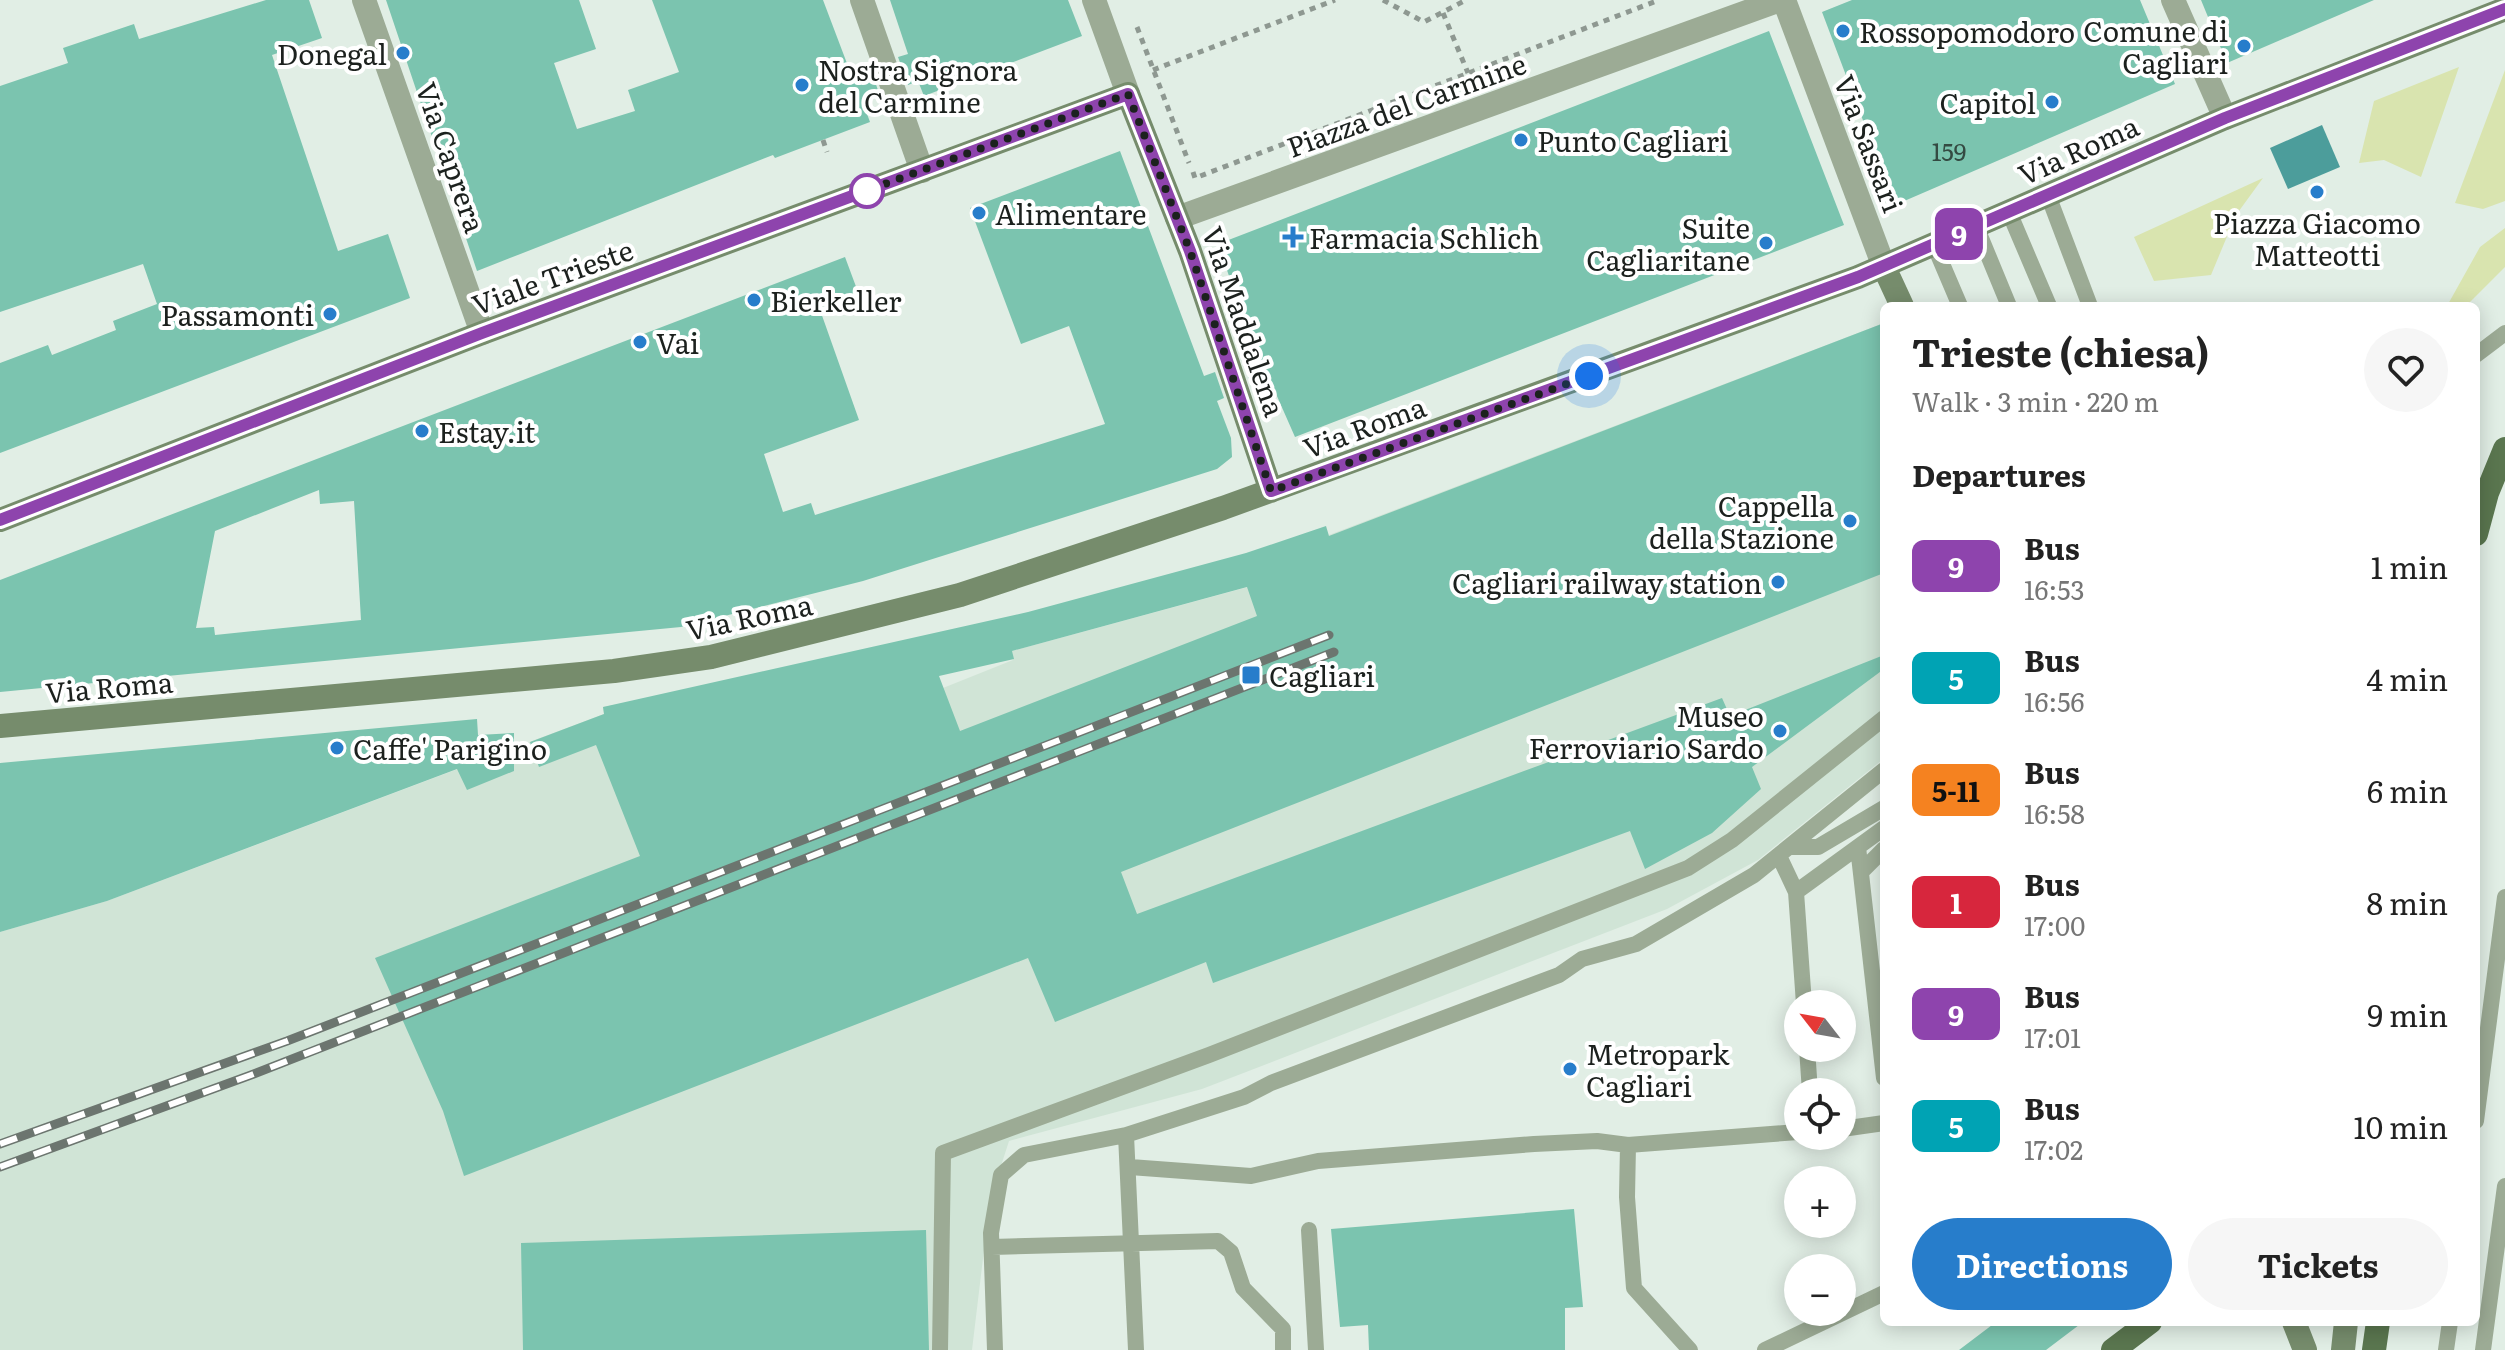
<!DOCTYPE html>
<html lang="en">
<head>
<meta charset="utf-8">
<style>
	:root { --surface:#fff; --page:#f6f6f6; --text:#222; --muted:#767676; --accent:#277dcb }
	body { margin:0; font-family:Literata,serif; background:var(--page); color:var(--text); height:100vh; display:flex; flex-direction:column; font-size:30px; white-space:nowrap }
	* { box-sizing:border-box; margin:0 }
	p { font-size:26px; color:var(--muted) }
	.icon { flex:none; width:44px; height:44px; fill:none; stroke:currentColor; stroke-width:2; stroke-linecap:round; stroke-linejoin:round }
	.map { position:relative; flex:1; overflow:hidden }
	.side { position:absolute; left:1880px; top:302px; width:600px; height:1024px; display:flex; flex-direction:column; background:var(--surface); border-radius:12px; box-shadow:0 4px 20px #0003 }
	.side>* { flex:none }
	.badge { padding:0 16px; border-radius:12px; font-size:28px; line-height:52px }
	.needle { width:52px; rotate:301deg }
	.controls { position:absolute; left:1784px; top:990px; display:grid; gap:16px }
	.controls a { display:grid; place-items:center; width:72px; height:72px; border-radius:50%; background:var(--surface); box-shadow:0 4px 20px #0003; font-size:40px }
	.you { position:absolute; width:40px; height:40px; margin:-20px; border:6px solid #fff; border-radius:50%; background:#1a73e8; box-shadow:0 0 0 12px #1a73e833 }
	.map>.badge { position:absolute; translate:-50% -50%; box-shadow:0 0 0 4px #fff }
	h2 { padding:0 32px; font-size:30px; line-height:72px }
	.round { display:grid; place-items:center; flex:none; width:84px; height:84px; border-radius:42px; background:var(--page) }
	.overview { display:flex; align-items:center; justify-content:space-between; height:136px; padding:0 32px }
	h1 { font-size:38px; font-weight:700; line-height:60px }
	.cta { display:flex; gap:16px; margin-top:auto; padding:16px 32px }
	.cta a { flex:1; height:92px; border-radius:48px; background:var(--accent); color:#fff; font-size:32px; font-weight:700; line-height:92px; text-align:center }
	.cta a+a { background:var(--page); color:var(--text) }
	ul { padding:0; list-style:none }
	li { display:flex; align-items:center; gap:24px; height:112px; padding:0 32px }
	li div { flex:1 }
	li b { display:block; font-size:30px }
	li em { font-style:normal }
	li .badge { min-width:88px; font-weight:700; text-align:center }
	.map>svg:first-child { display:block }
</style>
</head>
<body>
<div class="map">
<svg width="2505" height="1350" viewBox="0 0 2505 1350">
	<rect width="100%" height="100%" fill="#e1eee5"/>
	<!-- built -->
	<path fill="#d0e4d6" d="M1884,323L1882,760L1758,860L1667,909L1202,1089L1009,1141L990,1200L972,1350H0V932L107,901L604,714L603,707L676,693L943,688L1013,660L1012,651L1303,572L1334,549L1329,535Z"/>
	<!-- green -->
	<path fill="#d9e4af" d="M2459,67L2421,177L2384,160L2359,163L2374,101Z
		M2505,70V201L2483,209L2455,203Z
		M2263,178L2236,215L2211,275L2154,281L2134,237Z
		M2505,228V267L2466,306H2447L2480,247Z"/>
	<!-- water -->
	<path fill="#4c9d9b" d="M2322,125L2340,167L2288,189L2270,148Z"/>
	<!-- building -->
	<path fill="#7bc4af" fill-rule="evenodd" d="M266,0H309L322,38L272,55L338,251L388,234L410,298L0,453V363L48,345L52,355L116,330L113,321L157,304L143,264L0,312V86L68,63L63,48L134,24L139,39Z
		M386,0H579L596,49L554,63L577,129L635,111L628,90L679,72L652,0H823L851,74L870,67L880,96L863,103L870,122L775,158L773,155L477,271Z
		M890,0H1068L1082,36L924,96L918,81L908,85L898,57L908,54Z
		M1852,0H2140L2175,84L1895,205L1822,12Z
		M2201,0H2374L2227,63Z
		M1769,31L1844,225L1295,437L1269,378L1251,386L1244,363L1252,360L1232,308L1239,305L1218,244Z
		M1120,151L1204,376L1215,372L1224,398L1217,401L1231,438L1232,457L1217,469L863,581L681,627L0,692V580L845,257L858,292L819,307L859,420L764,454L783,512L811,503L815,515L1105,424L1069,326L1021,344L970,208ZM319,490L320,504L354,501L361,620L215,635L214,627L196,628L215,531Z
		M1884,323V573L1121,872L1137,914L1722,698L1730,716L1884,655V669L1752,767L1761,789L1712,833L1645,869L1630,831L1213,983L1206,962L1055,1022L1028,958L464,1176L443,1111L375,958L640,856L596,745L539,767L530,742L604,714L603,707L1028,612L1246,553L1326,526L1329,536ZM1247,587L1257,616L960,731L939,676L1014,659L1012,651Z
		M477,719L478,735L514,733V771L467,790L457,769L107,901L0,932V763Z
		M1574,1209L1583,1307L1565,1308V1350H1369L1368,1325L1340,1327L1331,1229Z
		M926,1230L929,1350H523L521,1243Z
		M1996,1322H2083L2046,1350H1959Z"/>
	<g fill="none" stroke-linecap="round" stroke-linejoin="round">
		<!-- path -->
		<path stroke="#8e9891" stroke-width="5" stroke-dasharray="6 6" stroke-linecap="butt" d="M1383,0L1424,22L1466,0
			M1443,13L1468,73
			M1137,27L1189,163
			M1153,70L1335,0
			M823,140L827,152
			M1193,172L1195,178L1659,0"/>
		<!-- lane -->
		<path stroke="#9cab95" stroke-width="16" d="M2048,195L2090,306
			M2009,212L2049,306
			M1976,226L2009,306
			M1934,245L1960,306
			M2476,355L2505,333
			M1789,847H1818L1884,808
			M1858,847L1884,1078
			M1779,856L1796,892L1804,1004
			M1861,872L1884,849
			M1796,892L1884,828
			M1807,1048L1810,1092
			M2476,1121L2505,897
			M1842,1129L1884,1123
			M1126,1135L1136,1350
			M1628,1145L1627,1197L1634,1288L1690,1350
			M1130,1167L1251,1176L1318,1161L1534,1144L1597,1141L1628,1145L1798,1132
			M1309,1230L1316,1350
			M992,1247L1218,1241L1231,1252L1243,1288L1283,1329V1350
			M940,1350L943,1153L1209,1055L1688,868L1732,840L1884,718
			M995,1350L991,1233L1001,1175L1024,1155L1126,1135L1244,1097L1271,1083L1559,975L1582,959L1636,944L1754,875L1884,770
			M1765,1350L1884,1293
			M2446,1350L2450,1322
			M2483,1350L2505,1186"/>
		<!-- street -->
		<path stroke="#9cab95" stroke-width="24" d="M364,0L482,333
			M862,0L922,171
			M1094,0L1128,94
			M1784,0L1884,267
			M2173,0L2225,118
			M1177,218L1780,0"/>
		<!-- secondary -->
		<path stroke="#768c6c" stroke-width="24" d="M1884,267L1902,306
			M0,520L482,333L1128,94L1190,251L1271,491
			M0,726L614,671L711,657L960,595L1223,508L1858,277L2225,118L2505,9
			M2294,1322L2305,1350
			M2343,1350L2346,1322"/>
		<!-- primary -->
		<path stroke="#5a764f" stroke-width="24" d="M2476,534L2487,493L2505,449
			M2113,1350L2150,1322
			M2374,1350L2378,1322"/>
		<!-- rail casing -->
		<g stroke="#6c756f" stroke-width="9">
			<path id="rail" d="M0,1144L287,1041L1329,635
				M0,1167L251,1075L1334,652"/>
		</g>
		<!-- rail -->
		<use href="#rail" stroke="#fff" stroke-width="6" stroke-dasharray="18" stroke-linecap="butt"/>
	</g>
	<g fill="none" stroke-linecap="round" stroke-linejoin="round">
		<!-- line casing -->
		<g stroke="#fff" stroke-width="18">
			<path id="line" d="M0,520L482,333L1128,94L1190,251L1271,491L1858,277L2225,118L2505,9"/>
		</g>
		<!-- line -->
		<use href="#line" stroke="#8e44ad" stroke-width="12"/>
		<!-- walk -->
		<path stroke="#1c211e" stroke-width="8" stroke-dasharray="0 14.4" d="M867,191L863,192L1128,94L1190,251L1271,491L1589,376"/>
	</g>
	<!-- markers -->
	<g fill="#277dcb" stroke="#fff" stroke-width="3">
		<circle cx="1843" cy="31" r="8"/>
		<circle cx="2244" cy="46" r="8"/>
		<circle cx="403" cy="53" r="8"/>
		<circle cx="802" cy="85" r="8"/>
		<circle cx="2052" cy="102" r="8"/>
		<circle cx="1521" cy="140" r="8"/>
		<circle cx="2317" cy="192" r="8"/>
		<circle cx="979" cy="213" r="8"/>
		<path d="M1289 225h8v8h8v8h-8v8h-8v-8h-8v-8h8z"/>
		<circle cx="1766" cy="243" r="8"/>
		<circle cx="754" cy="300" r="8"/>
		<circle cx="330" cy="314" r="8"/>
		<circle cx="640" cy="342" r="8"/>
		<circle cx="422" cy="431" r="8"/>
		<circle cx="1850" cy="521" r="8"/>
		<circle cx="1778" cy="582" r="8"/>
		<rect x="1241" y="665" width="20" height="20" rx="4"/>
		<circle cx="1780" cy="731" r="8"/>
		<circle cx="337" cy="748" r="8"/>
		<circle cx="1570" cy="1069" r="8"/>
	</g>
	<circle fill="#fff" stroke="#8e44ad" stroke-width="4" cx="867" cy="191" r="16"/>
	<g text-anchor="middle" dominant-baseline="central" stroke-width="8" stroke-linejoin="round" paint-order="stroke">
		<!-- number labels -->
		<g font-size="24" fill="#344a42">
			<text x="1949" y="150">159</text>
		</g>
		<!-- poi labels -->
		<g font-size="28" fill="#1c211e" stroke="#fff" text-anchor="start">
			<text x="2228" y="30" text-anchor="end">Comune di<tspan x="2228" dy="32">Cagliari</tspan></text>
			<text x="1859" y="31">Rossopomodoro</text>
			<text x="387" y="53" text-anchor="end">Donegal</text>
			<text x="818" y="69">Nostra Signora<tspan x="818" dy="32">del Carmine</tspan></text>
			<text x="2036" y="102" text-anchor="end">Capitol</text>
			<text x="1537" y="140">Punto Cagliari</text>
			<text x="995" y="213">Alimentare</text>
			<text x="2317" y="222" text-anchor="middle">Piazza Giacomo<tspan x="2317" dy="32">Matteotti</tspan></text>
			<text x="1750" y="227" text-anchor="end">Suite<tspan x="1750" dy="32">Cagliaritane</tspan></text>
			<text x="1309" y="237">Farmacia Schlich</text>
			<text x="770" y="300">Bierkeller</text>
			<text x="314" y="314" text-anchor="end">Passamonti</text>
			<text x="656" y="342">Vai</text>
			<text x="438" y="431">Estay.it</text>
			<text x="1834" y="505" text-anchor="end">Cappella<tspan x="1834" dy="32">della Stazione</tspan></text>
			<text x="1762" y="582" text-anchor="end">Cagliari railway station</text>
			<text x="1269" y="675">Cagliari</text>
			<text x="1764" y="715" text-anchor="end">Museo<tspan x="1764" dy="32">Ferroviario Sardo</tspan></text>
			<text x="353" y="748">Caffe' Parigino</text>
			<text x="1586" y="1053">Metropark<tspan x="1586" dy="32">Cagliari</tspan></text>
		</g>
		<!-- street labels -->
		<g font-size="28" fill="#1c211e" stroke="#fff">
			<text transform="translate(1406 104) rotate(-20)">Piazza del Carmine</text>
			<text transform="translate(1870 143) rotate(69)">Via Sassari</text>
			<text transform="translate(2078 149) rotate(-24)">Via Roma</text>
			<text transform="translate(452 157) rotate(71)">Via Caprera</text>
			<text transform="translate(552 276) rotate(-20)">Viale Trieste</text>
			<text transform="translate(1245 321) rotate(71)">Via Maddalena</text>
			<text transform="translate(1364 426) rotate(-20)">Via Roma</text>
			<text transform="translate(749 616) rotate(-12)">Via Roma</text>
			<text transform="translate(109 686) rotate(-5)">Via Roma</text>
		</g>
	</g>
</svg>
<div class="controls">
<a><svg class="needle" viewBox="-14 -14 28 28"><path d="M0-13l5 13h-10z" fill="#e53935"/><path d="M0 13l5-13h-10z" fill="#767676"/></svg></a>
<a><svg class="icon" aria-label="locate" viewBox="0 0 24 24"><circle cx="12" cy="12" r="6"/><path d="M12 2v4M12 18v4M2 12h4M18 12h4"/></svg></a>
<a>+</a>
<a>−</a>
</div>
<div class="you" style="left:1589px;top:376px"></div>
<b class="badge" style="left:1959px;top:234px;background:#8e44ad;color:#fff">9</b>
<section class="side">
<div class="overview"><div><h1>Trieste (chiesa)</h1><p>Walk · 3 min · 220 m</p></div><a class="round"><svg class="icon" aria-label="heart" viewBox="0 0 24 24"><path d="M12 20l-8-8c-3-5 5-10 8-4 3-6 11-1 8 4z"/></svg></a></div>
<h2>Departures</h2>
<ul>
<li><span class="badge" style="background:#8e44ad;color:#fff">9</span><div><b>Bus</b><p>16:53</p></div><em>1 min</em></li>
<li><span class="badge" style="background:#00a3b4;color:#fff">5</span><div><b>Bus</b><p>16:56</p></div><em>4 min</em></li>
<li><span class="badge" style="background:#f58220;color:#111">5-11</span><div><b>Bus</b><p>16:58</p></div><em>6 min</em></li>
<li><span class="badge" style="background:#d7263d;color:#fff">1</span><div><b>Bus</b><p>17:00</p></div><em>8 min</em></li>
<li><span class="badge" style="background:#8e44ad;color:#fff">9</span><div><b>Bus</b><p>17:01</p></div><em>9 min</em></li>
<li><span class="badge" style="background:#00a3b4;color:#fff">5</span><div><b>Bus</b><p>17:02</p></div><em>10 min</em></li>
</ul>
<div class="cta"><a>Directions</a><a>Tickets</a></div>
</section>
</div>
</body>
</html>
